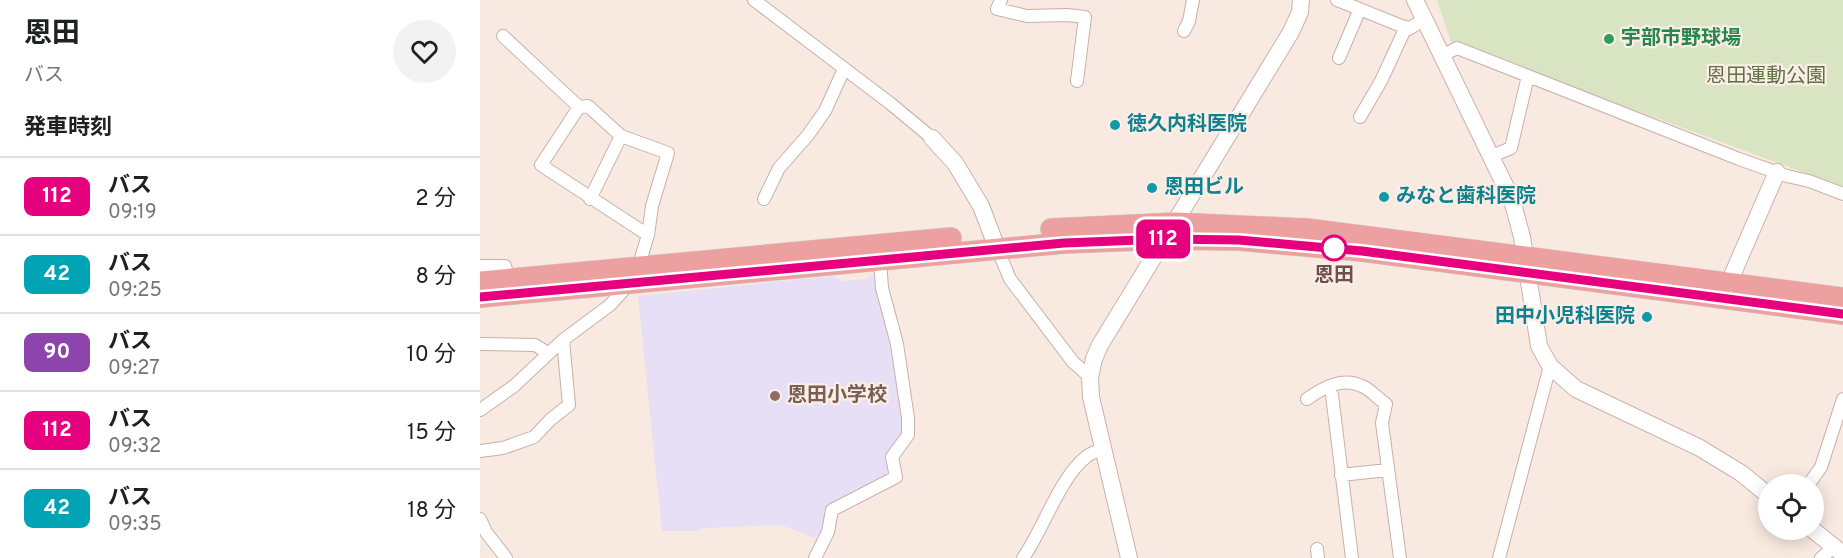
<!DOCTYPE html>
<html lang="ja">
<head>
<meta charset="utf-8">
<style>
	:root { --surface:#fff; --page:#f2f2f2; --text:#202124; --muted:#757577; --line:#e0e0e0 }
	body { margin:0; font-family:Overpass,"Noto Sans JP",sans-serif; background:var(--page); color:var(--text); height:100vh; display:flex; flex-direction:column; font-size:22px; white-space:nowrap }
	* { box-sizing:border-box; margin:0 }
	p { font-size:20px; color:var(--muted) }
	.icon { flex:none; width:33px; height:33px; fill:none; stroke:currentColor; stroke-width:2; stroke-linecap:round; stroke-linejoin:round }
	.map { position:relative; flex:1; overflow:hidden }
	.panel { display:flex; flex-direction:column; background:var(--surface); width:480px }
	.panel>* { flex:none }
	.badge { padding:0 12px; border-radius:9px; font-size:21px; line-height:39px }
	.controls { position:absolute; left:1278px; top:474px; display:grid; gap:12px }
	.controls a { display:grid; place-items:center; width:66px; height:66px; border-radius:50%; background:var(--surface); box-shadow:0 3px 15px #0003; font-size:30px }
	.map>.badge { position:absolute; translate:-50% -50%; box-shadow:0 0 0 3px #fff }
	h2 { padding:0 24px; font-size:22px; line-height:54px }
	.round { display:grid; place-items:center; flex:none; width:63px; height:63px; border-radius:32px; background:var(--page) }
	.headline { display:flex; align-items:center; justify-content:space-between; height:102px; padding:0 24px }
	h1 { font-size:28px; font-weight:700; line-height:45px }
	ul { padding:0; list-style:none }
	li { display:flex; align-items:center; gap:18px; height:78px; padding:0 24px; border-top:2px solid var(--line) }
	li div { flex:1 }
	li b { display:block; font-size:22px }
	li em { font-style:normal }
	li .badge { min-width:66px; font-weight:700; text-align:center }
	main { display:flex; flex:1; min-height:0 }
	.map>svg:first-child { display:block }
</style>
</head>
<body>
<main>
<section class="panel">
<div class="headline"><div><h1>恩田</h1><p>バス</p></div><a class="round"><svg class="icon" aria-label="heart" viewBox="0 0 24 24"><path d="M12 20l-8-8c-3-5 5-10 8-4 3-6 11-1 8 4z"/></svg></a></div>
<h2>発車時刻</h2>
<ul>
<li><span class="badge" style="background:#e6007e;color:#fff">112</span><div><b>バス</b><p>09:19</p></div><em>2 分</em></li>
<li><span class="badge" style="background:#00a3b4;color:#fff">42</span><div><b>バス</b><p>09:25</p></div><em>8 分</em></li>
<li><span class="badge" style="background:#8e44ad;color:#fff">90</span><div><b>バス</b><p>09:27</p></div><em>10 分</em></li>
<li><span class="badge" style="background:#e6007e;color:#fff">112</span><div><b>バス</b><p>09:32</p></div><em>15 分</em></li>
<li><span class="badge" style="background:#00a3b4;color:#fff">42</span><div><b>バス</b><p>09:35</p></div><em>18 分</em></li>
</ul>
</section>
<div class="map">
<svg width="1363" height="558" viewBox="0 0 1363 558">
	<rect width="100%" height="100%" fill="#f9eae1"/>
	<!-- education -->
	<path fill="#e7dff5" d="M395,273L414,342L424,437L411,478L347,519L341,534L335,538L301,525L223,528L218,531H182L158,296L352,276L364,281L386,279Z"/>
	<!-- green -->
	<path fill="#d8e4c2" d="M957,0H1363V187L971,42Z"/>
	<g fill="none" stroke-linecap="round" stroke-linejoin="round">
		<!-- street casing -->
		<g stroke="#c7b0aa" stroke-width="14">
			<path id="street" d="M274,0L411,104L452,138
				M521,0L517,9L547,16L587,15L605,17L597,81
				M857,0L929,29L944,19
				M704,31L709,21L713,0
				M963,55L977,48L1259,159L1307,176L1329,181L1363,194
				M859,58L880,9
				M99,107L61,165L168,235
				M880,117L901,81L926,27
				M1012,156L1031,148L1048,76
				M110,199L141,136
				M284,199L299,168L328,135L345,111L364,69
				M517,248L530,279L593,362L610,377
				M0,266H25L29,280
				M0,344L55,345L68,353
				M852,395L872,558
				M827,399C844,387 863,376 884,387C892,391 898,399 906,404L902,423L920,558
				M0,410L34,386L83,340L130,305L149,284L158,268L168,235L172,206L188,153L141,136L108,106L99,107L23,36
				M0,451L23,448L54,437L70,420L89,405L83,340
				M861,475L908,470
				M1329,484L1341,467L1363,399
				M0,519L6,532L26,558
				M837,549L838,558
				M335,558L348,532L352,510L416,477L412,457L428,435V418L417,344L402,288L400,260
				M543,558C563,530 580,477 606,457C610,453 617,451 623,449
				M1019,558L1070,366
				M1341,558L1354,547"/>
		</g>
		<!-- secondary casing -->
		<g stroke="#cdb1aa" stroke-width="18">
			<path id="secondary" d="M935,0L1032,200L1042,237L1059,346L1070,366L1096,389L1220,448L1261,473L1288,495
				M452,138L475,163L501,206L517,248
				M1244,294L1297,172
				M1333,530L1363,554
				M649,558L611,397L610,377L614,359L620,345L811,32L820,12L821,0"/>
		</g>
		<!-- highway casing -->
		<g stroke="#d3cac9" stroke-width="22">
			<path id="highway" d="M571,229L696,223L827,229L1363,298
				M0,282L471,238
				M0,297L584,243L685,239L758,240L882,251L1363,314"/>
		</g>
		<!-- street -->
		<use href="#street" stroke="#fff" stroke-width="12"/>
		<!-- secondary -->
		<use href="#secondary" stroke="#fff" stroke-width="16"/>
		<!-- highway -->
		<use href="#highway" stroke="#eca09f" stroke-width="21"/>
	</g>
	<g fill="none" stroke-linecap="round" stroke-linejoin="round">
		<!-- line casing -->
		<g stroke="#fff" stroke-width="14">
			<path id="line" d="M0,297L584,243L685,239L759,240L882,251L1363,314"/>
		</g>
		<!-- line -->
		<use href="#line" stroke="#e6007e" stroke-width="9"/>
	</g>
	<!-- markers -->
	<circle fill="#2e9e5b" stroke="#fceee7" stroke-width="2" cx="1129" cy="39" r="6"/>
	<g fill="#0f9aa8" stroke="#fceee7" stroke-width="2">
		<circle cx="635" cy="125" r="6"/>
		<circle cx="672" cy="188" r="6"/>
		<circle cx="904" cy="197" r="6"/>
		<circle cx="1167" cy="317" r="6"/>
	</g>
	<circle fill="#fff" stroke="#e6007e" stroke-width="3" cx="854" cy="248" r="12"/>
	<circle fill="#8d6e63" stroke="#fceee7" stroke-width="2" cx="295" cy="396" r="6"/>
	<g text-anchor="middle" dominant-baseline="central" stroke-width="4.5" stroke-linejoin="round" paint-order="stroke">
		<!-- leisure labels -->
		<g font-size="20" font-weight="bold" fill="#27864d" stroke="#fceee7" text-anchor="start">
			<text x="1141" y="39">宇部市野球場</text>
		</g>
		<!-- park labels -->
		<g font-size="20" fill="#5e7145" stroke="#fceee7">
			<text x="1286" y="77">恩田運動公園</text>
		</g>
		<!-- culture labels -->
		<g font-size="20" font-weight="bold" fill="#0d838f" stroke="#fceee7" text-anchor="start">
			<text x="647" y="125">徳久内科医院</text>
			<text x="684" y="188">恩田ビル</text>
			<text x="916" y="197">みなと歯科医院</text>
			<text x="1155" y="317" text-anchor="end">田中小児科医院</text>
		</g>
		<!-- stop labels -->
		<g font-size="20" font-weight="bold" fill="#6d4f4b" stroke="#fceee7">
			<text x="854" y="276">恩田</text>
		</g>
		<!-- education labels -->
		<g font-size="20" font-weight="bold" fill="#785e54" stroke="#fceee7" text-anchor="start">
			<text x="307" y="396">恩田小学校</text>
		</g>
	</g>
</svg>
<div class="controls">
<a><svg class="icon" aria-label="locate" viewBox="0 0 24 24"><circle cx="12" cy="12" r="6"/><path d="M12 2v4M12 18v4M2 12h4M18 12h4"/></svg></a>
</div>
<b class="badge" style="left:683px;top:239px;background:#e6007e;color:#fff">112</b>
</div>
</main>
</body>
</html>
